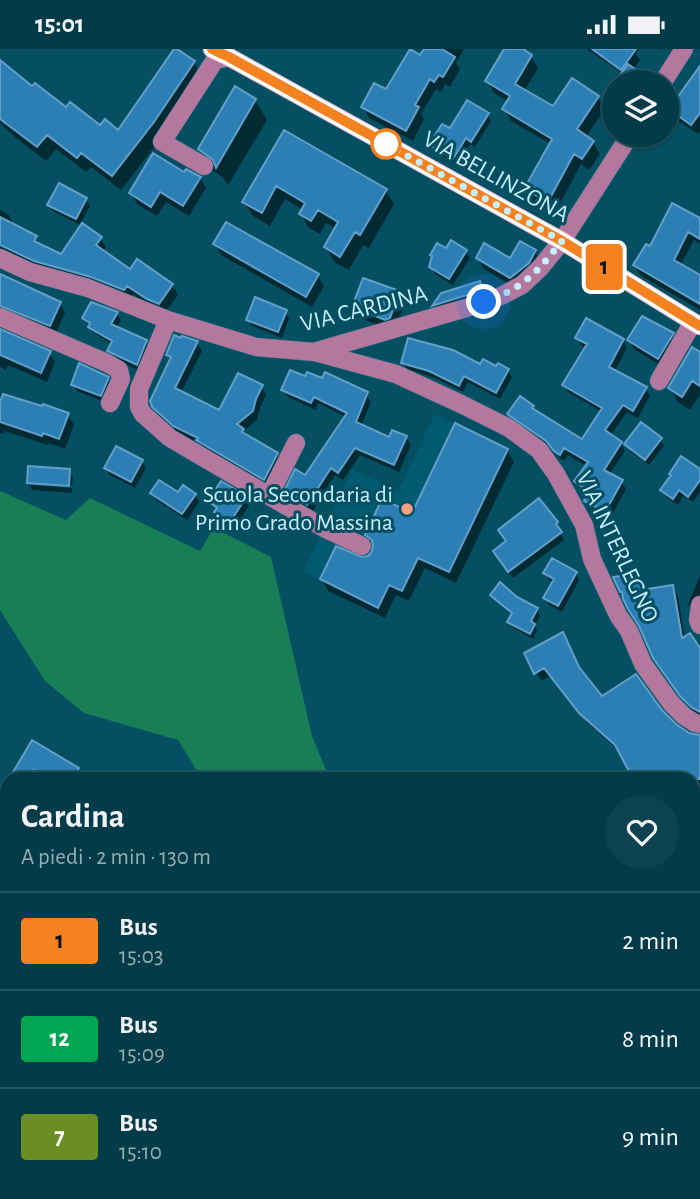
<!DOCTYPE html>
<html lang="it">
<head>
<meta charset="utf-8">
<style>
	:root { --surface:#033b49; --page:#0d4250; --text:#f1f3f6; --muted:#97adb4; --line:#245561 }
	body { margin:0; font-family:"Alegreya Sans",sans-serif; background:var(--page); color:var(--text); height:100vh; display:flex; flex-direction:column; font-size:26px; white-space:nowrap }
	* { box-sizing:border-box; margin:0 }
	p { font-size:23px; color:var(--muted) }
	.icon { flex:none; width:38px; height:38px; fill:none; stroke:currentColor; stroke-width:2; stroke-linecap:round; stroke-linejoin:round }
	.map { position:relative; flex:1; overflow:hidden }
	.details { position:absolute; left:0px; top:723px; width:700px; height:429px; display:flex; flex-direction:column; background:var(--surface); border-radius:21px 21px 0 0; box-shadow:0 2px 5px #0004,0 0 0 2px var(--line) }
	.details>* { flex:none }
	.badge { padding:0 14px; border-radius:5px; font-size:24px; line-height:46px }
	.controls { position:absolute; left:602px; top:21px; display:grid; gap:14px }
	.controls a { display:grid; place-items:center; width:77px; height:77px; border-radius:50%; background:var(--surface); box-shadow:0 2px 5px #0004,0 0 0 2px var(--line); font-size:35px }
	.you { position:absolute; width:35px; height:35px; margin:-18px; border:5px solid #fff; border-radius:50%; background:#1a73e8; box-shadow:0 0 0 10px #1a73e833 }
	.map>.badge { position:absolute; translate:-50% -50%; box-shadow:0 0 0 4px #fff }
	.round { display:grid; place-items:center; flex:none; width:74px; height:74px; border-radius:37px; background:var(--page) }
	.summary { display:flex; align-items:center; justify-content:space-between; height:119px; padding:0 21px }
	h1 { font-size:33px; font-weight:700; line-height:52px }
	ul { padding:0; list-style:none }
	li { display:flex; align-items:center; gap:21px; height:98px; padding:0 21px; border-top:2px solid var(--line) }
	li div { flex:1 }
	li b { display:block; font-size:26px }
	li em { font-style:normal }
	li .badge { min-width:77px; font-weight:700; text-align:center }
	.status { display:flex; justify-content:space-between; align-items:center; height:49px; padding:0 35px; background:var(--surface); direction:ltr }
	.status svg { height:19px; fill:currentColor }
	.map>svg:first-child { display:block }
</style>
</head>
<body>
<div class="status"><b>15:01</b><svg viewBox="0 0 49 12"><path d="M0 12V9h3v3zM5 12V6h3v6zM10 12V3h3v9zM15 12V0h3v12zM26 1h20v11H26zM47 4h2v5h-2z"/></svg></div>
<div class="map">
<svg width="700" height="1150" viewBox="0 0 700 1150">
	<rect width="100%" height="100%" fill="#044f61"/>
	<!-- built -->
	<path fill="#025a70" d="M435,365L508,400L449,523L418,509L402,542L389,536L378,559L303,523L352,420L398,442Z"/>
	<!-- green -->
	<path fill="#187e56" d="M0,442L66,471L90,449L200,502L214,479L271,508L312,687L326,721L332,730H202L178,691L84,664L45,632L0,561Z
		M7,872V1113L0,1112V873Z
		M648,1145L655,1150H504L498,1145Z"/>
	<!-- shadow -->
	<path fill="#0007" d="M426,0H464L456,13L460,20L450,38L445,35L441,43L436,40L421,65L424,70L413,92L369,69L363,58L387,42L421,8Z
		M506,0H519L531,7L538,19L524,42L553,60L598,48L605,60L586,88L593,93L600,105L589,121L581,115L555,164L533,152L526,140L551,95L511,72L504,60L509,53L494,44L487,32Z
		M587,0H639L636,5L640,11L633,21L650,33H617L623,25Z
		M0,10L32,40L101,79L119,83L194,13L202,29L162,88L121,141L91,118L86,123L56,100L46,112L15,88L0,74Z
		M700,20V82L698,85L677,71L671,60Z
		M255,51L267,71L228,136L223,128L211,121L200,100Z
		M487,65L491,72L475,98L470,95L457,116L435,103L431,96L450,82Z
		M285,83L385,141L394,155L369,199L363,196L349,221L334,213L326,198L336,180L326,174L320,185L309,179L301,165L303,161L285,150L270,177L253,167L244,153Z
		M185,125L200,129L206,139L189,167L166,153L157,167L137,155L131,144Z
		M86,150L90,157L80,175L100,189L106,198L103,203L130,223L172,236L178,246L165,264L154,260L133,245L130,250L41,222L0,203V161L9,166L14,176L35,188L40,197L61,207L82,177L53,162L49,156Z
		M700,172V195L694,191L680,217L700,228V261L640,226L635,216L651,199Z
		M451,193L466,203L470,209L453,236L435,225L431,218Z
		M215,195L318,227L324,237L312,258L221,206Z
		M535,203L541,213L517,239L484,220L478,209L511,211Z
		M0,227L60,254L65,264L55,286L0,268Z
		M480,234L485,247L438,262L435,257L442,246Z
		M399,244L405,254L396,279L392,281L360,269L354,258Z
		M285,262L289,269L282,289L252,277L248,270Z
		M117,265L121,271L116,279L146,293L150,300L140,322L113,309L109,302L112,295L94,284L84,269Z
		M0,282L49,304L55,313L47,333L8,316L6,321L0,318Z
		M672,285L677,294L663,318L634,300L629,291Z
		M577,289L623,291L627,299L614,323L645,339L650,347L638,369L627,363L610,387L621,394L625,402L609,426L621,432L626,440L610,470L590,459L586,451L588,445L580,439L576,432L587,417L568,406L564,412L560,409L552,399L513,373L509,365L532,358L535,363L582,393L602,363L568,343L564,336L586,299L581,296Z
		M197,294L202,302L181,344L220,363L261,337L266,346L260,359L257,371L244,382L247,388L277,405L282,414L269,439L203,400L201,395L180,385L159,367L154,357L172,312L168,305Z
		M700,305V346L690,361L678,353L670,339Z
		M403,314L481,317L508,322L512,328L500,350L468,333L463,343L435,329L407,320Z
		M108,330L112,337L105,353L77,342L73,336Z
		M283,341L366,345L371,353L361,377L390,390L406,388L411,396L399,423L360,406L343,431L335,426L312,463L291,450L286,442L306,429L346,368L318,354L316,361L288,348Z
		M0,349L68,366L74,376L65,400L49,394L48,396L4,382L3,385L0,384Z
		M660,390L664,397L649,416L630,402L626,395Z
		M507,401L514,413L456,534L425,519L409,552L396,546L385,569L328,542L322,530L369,508L374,503V497L367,486L412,467Z
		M142,412L146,419L135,439L110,426L106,419Z
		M30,419L69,422L73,429L72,436L30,433V436L72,439V444L32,441L28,434Z
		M700,422V443L693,453L683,447L678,456L666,448L662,441Z
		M152,444L195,446L199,453L187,471L156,451Z
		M246,448L250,455L234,479L220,470L217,463V462L214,459L210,452Z
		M557,474L561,481L559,482L564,491L513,529L499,509L508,493Z
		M545,524H576L579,531L562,563L549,556L545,549L554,534L549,531Z
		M638,526L644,535L645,542L672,537L678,547L685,590L698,600L700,599V668L687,656L661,619L621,542Z
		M700,526V557L694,565L688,555Z
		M492,546L516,549L537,561L540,566L535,577L537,581L533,590L512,578L509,573L512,566L495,551Z
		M526,605L581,622L602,649L661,662L675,677L692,687H700V741L693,744V730H623L632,725L621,704L587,673L551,627L541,632Z
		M33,693L77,720L83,730H11Z
		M7,736V772L0,768V747Z
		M693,771L700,786V790L693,795Z
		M0,820L7,825V837L2,850L0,849Z
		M693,997L700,1004V1022L693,1015Z
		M693,1021L700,1028V1076L693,1069Z
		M695,1106H700V1150H681L676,1144H693V1109Z"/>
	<!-- building -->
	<path fill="#2c7fb4" stroke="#639fc9" stroke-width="2" d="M174,0H177L195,12L154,73L112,127L81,104L77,109L47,86L37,98L0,70V11L32,37L35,34L66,58L70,53L100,76L105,70L118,81Z
		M410,0L420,6L424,0H442L455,8L443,28L439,26L434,33L430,30L415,56L419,58L406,82L361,58L374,34L386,40Z
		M504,0H523L532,6L515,35L553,57L572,29L599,47L577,80L594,92L582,110L574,105L548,153L524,140L552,90L502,60L510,47L485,32Z
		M592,0H636L621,21Z
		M628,15L652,32V33H615Z
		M700,17V64L691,76L669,60Z
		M235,37L256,50L216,119L213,111L198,100Z
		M467,51L489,64L471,93L466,89L453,110L429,96L442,75L450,79Z
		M284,81L387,140L360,186L355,183L340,208L324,198L338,173L318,161L311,172L299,165L305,154L276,137L262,164L242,153Z
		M153,104L184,123L186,120L201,128L183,157L160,143L151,158L129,144Z
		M59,134L87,149L76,170L47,156Z
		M672,154L700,169V190L688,183L674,211L700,226V255L633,216L646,195L650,197Z
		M0,168L37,187L34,192L61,205L82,174L102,188L96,196L130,220L137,210L173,235L159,255L147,250L127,237L124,241L91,228L34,212L0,196Z
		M226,173L319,225L306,248L213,195Z
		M451,191L467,201L449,230L429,218L432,207L430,206L437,194L446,199Z
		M520,192L536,201L529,214L510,229L476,209L484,194L510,209Z
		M0,225L61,253L50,277L0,257Z
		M363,229L400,242L390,269L385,271L352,258Z
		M480,232L483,241L432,257L441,244Z
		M255,248L287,261L278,283L246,271Z
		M91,253L118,263L111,275L147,291L137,316L107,302L112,292L88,278L90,274L82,269Z
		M642,267L674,284L658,310L627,291Z
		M586,269L624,290L609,318L647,338L633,362L623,356L605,381L622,393L604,421L623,431L605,463L584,452L587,442L574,432L588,413L564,399L560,406L554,402L546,392L507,365L520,347L534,357L532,359L582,390L602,359L562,336L587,295L575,289Z
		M0,280L51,302L41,324L0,306Z
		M174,286L181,289L182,287L198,292L175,339L219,361L238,324L263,336L256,350L253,362L237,375L244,380L242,383L278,404L264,431L196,391L198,389L173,377L152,358L150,352L171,308L166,306Z
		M408,289L453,301L480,315L483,310L496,317L498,314L509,320L496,344L464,327L459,337L429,322L401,314Z
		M692,298L700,303V337L692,332L682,348L668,339Z
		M79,314L109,328L101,347L71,336Z
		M290,321L305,327L307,323L322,329L325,323L368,343L356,373L389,388L392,381L407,387L394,416L355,399L338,424L331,419L307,456L284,442L295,420L305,426L347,364L314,348L311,354L281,341Z
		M3,345L42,357L43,355L69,364L59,390L43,384L42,387L0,373V353Z
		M641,373L662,389L645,411L624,395Z
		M455,374L508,400L449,523L418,509L402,542L389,536L378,559L320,530L336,497L362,508L368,507L372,502L373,497L372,491L365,486L382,450L412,464Z
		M116,397L143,411L131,433L104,419Z
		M681,407L700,420V431L688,448L679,441L673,450L660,441L671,426L669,425Z
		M28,417L70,420L69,437L27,434Z
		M159,431L178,443L183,436L196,445L182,465L150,444Z
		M221,432L247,447L230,473L214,463L217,459L208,452Z
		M539,449L558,473L556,475L562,483L508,523L493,502L506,492L498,481Z
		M552,509L577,523L558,557L543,549L554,530L543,524Z
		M639,524L641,541L673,536L682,589L690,584L700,599V663L691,658L680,647L653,609L639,577L628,560L623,550L622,543H620L613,528Z
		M500,533L517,548L538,559L531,572L535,575L530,585L507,573L512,564L490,546Z
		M563,583L579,618L602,647L636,625L662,661L676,675L689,684L700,686V730H633L615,696L579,664L544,619L534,625L524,604Z
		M32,691L79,719L72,730H49L34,721L29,730H9Z"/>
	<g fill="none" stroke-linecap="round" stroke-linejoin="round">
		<!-- minor casing -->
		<g stroke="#2b6f80" stroke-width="19">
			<path id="minor" d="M663,33L684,0
				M204,117L162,93L215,11L229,8
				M0,209L30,223L88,239L168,271L256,298L314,303L466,259L501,247L522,236L540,219L562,192L630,86
				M0,268L107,314L119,321L121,330L110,354
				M168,271L139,340V358L143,365L170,389L324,479L362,497
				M315,303L396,325L461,355L509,379L539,401L556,425L584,476L592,510L618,566L629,582L643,615L671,654L684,667L695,674L700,675
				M659,332L693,273
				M269,447L296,394
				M700,556L698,571L700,576
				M693,953L700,955
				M693,973L700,978
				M693,1089L700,1094"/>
		</g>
		<!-- major casing -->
		<g stroke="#2b6f80" stroke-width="19">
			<path id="major" d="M212,0L229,8L562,192L700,277"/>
		</g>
		<!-- path -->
		<path stroke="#4e8b9c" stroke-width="2.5" stroke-dasharray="2 5" stroke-linecap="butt" d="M0,1109H7
			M284,1144L311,1150"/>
		<!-- minor -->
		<use href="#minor" stroke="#b4789f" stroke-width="18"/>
		<!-- major -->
		<use href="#major" stroke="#f5c3e2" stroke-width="18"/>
	</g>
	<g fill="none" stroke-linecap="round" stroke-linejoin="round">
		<!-- line casing -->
		<g stroke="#fff" stroke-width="16">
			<path id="line" d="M212,0L229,8L562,192L700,277"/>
		</g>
		<!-- line -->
		<use href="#line" stroke="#f58220" stroke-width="10"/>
		<!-- walk -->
		<path stroke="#c7eefc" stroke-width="7" stroke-dasharray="0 12.6" d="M386,95L562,192C536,224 524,239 484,253"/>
	</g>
	<!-- markers -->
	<circle fill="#fff" stroke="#f58220" stroke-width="3.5" cx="386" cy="95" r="14"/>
	<circle fill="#f2a081" stroke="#044f61" stroke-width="2.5" cx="407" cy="460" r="7"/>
	<g text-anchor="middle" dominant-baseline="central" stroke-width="6" stroke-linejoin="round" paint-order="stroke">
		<!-- street labels -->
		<g font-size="24" fill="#c7eefc" stroke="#044f61">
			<text transform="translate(496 128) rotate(29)">VIA BELLINZONA</text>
			<text transform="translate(364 260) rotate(-14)">VIA CARDINA</text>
			<text transform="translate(617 498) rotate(65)">VIA INTERLEGNO</text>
		</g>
		<!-- poi labels -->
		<g font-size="24" fill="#c7eefc" stroke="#044f61" text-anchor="end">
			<text x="393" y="446">Scuola Secondaria di<tspan x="393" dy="28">Primo Grado Massina</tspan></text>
		</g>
	</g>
</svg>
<div class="controls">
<a><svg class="icon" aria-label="layers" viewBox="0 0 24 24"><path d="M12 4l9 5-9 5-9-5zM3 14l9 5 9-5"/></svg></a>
</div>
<div class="you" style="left:484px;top:253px"></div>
<b class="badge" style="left:604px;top:218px;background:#f58220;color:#111">1</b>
<section class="details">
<div class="summary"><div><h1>Cardina</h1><p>A piedi · 2 min · 130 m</p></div><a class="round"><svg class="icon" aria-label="heart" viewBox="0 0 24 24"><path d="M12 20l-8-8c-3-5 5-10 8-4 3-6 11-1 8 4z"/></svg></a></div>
<ul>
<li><span class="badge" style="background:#f58220;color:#111">1</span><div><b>Bus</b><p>15:03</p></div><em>2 min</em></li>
<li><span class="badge" style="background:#00a651;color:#fff">12</span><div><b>Bus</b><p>15:09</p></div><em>8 min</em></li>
<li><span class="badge" style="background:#6b8e23;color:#fff">7</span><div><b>Bus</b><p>15:10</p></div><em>9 min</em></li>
</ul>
</section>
</div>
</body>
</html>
